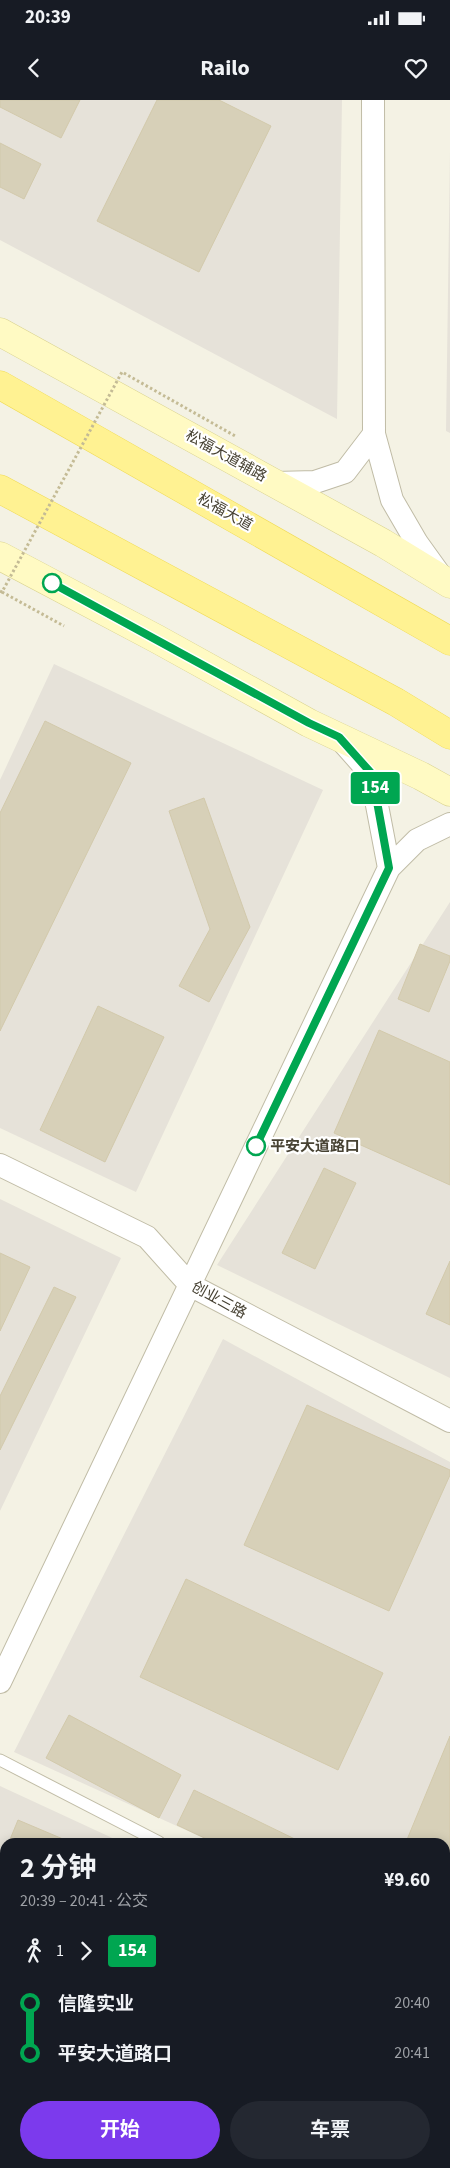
<!DOCTYPE html>
<html lang="zh">
<head>
<meta charset="utf-8">
<style>
	:root { --surface:#171b24; --page:#242831; --text:#f1f3f6; --muted:#9ea1a6; --accent:#7c3aed }
	body { margin:0; font-family:"Source Sans 3","Noto Sans SC",sans-serif; background:var(--page); color:var(--text); height:100vh; display:flex; flex-direction:column; font-size:19px; white-space:nowrap }
	* { box-sizing:border-box; margin:0 }
	p { font-size:16px; color:var(--muted) }
	.icon { flex:none; width:28px; height:28px; fill:none; stroke:currentColor; stroke-width:2; stroke-linecap:round; stroke-linejoin:round }
	.map { position:relative; flex:1; overflow:hidden }
	.side { position:absolute; left:0px; top:1738px; width:450px; height:331px; display:flex; flex-direction:column; background:var(--surface); border-radius:15px 15px 0 0; box-shadow:0 2px 12px #0003 }
	.side>* { flex:none }
	.badge { padding:0 10px; border-radius:4px; font-size:18px; line-height:32px }
	.map>.badge { position:absolute; translate:-50% -50%; box-shadow:0 0 0 2px #fff }
	.legs { display:flex; align-items:center; gap:8px; height:55px; padding:0 20px; font-size:16px }
	.legs p { margin-inline-start:auto }
	.summary { display:flex; align-items:center; justify-content:space-between; height:85px; padding:0 20px }
	h1 { font-size:28px; font-weight:700; line-height:38px }
	.primary-button { display:flex; gap:10px; margin-top:auto; padding:10px 20px }
	.primary-button a { flex:1; height:58px; border-radius:30px; background:var(--accent); color:#fff; font-size:20px; font-weight:700; line-height:58px; text-align:center }
	.primary-button a+a { background:var(--page); color:var(--text) }
	ul { padding:0 20px; list-style:none }
	li { display:flex; align-items:center; gap:18px; height:50px; font-size:19px }
	li i { display:grid; place-items:center; width:8px; height:100%; margin:0 6px; background:currentColor }
	li i::after { content:''; width:12px; height:12px; margin:-6px; border:4px solid; border-radius:50%; background:var(--surface) }
	li p { margin-inline-start:auto }
	li:first-child i { background:linear-gradient(#0000 50%,currentColor 0) }
	li:last-child i { background:linear-gradient(currentColor 50%,#0000 0) }
	.status { display:flex; justify-content:space-between; align-items:center; height:35px; padding:0 25px; background:var(--surface); direction:ltr }
	.status svg { height:14px; fill:currentColor }
	header { display:flex; justify-content:space-between; align-items:center; height:65px; padding:0 20px; background:var(--surface); font-size:22px; font-weight:700 }
	.map>svg:first-child { display:block }
</style>
</head>
<body>
<div class="status"><b>20:39</b><svg viewBox="0 0 49 12"><path d="M0 12V9h3v3zM5 12V6h3v6zM10 12V3h3v9zM15 12V0h3v12zM26 1h20v11H26zM47 4h2v5h-2z"/></svg></div>
<header><svg class="icon" aria-label="back" viewBox="0 0 24 24"><path d="M15 5l-7 7 7 7"/></svg>Railo<svg class="icon" aria-label="heart" viewBox="0 0 24 24"><path d="M12 20l-8-8c-3-5 5-10 8-4 3-6 11-1 8 4z"/></svg></header>
<div class="map">
<svg width="450" height="2068" viewBox="0 0 450 2068">
	<rect width="100%" height="100%" fill="#f4f2e4"/>
	<!-- industrial -->
	<path fill="#e6e2d9" d="M0,0H342L337,319L0,140Z
		M450,51V333L446,331Z
		M54,564L323,690L136,1092L0,1028V680Z
		M450,802V1278L217,1165Z
		M0,1099L121,1158L0,1411Z
		M223,1239L450,1362V1851L445,1849V1742H212L14,1652Z
		M0,1686L121,1742H5V2064H438L436,2068H0Z
		M445,1894L450,1896V2037L445,2048Z"/>
	<!-- building -->
	<path fill="#d7d0b8" stroke="#d2c9ab" d="M0,0H80L61,38L0,7Z
		M157,0H219L271,26L199,172L97,121Z
		M0,43L41,64L24,99L0,87Z
		M45,621L131,663L0,931V713Z
		M204,698L250,827L209,902L179,886L210,829L169,711Z
		M420,844L450,856V861L429,912L398,899Z
		M98,906L164,937L105,1062L40,1030Z
		M379,930L450,962V1085L334,1033Z
		M324,1068L356,1083L315,1169L282,1153Z
		M0,1153L30,1167L0,1231Z
		M450,1161V1225L426,1214Z
		M54,1187L76,1197L0,1350V1296Z
		M307,1305L450,1370V1375L389,1511L244,1445Z
		M186,1479L383,1573L338,1670L140,1577Z
		M69,1615L181,1675L159,1718L46,1658Z
		M450,1636V1769L445,1767V1742H406Z
		M194,1690L301,1742H213L177,1725Z
		M18,1720L70,1742H9Z
		M5,1751V2025L0,2023V1763Z
		M445,1805L450,1807V1852L445,1850Z
		M247,2064H420L418,2068H246Z"/>
	<g fill="none" stroke-linecap="round" stroke-linejoin="round">
		<!-- lane casing -->
		<g stroke="#c0bca6" stroke-width="13">
			<path id="lane" d="M0,1660L159,1742
				M445,1869L450,1871"/>
		</g>
		<!-- street casing -->
		<g stroke="#c0bca6" stroke-width="24">
			<path id="street" d="M373,0L374,334L392,400L417,443L440,475
				M275,383L315,382L345,372L374,334
				M341,640L371,674L389,768
				M0,1065L147,1137L190,1185L450,1321
				M0,1582L389,768L417,740L450,724"/>
		</g>
		<!-- secondary casing -->
		<g stroke="#d9d28f" stroke-width="29">
			<path id="secondary" d="M0,232L383,443L450,484
				M0,456L157,539L309,623L421,676L450,692"/>
		</g>
		<!-- primary casing -->
		<g stroke="#f0db56" stroke-width="29">
			<path id="primary" d="M0,285L450,541
				M0,389L396,602L450,635"/>
		</g>
		<!-- path -->
		<path stroke="#c4bb95" stroke-width="3" stroke-dasharray="2.5 2.5" stroke-linecap="butt" d="M2,492L64,526"/>
		<!-- lane -->
		<use href="#lane" stroke="#fff" stroke-width="11"/>
		<!-- street -->
		<use href="#street" stroke="#fff" stroke-width="22"/>
		<!-- secondary -->
		<use href="#secondary" stroke="#fffac3" stroke-width="28"/>
		<!-- primary -->
		<use href="#primary" stroke="#fff292" stroke-width="28"/>
		<!-- path-bridge -->
		<path stroke="#c4bb95" stroke-width="3" stroke-dasharray="2.5 2.5" stroke-linecap="butt" d="M0,491L2,492L122,272L237,337"/>
	</g>
	<g fill="none" stroke-linecap="round" stroke-linejoin="round">
		<!-- line-1 casing -->
		<g stroke="#fff" stroke-width="11">
			<path id="line-1" d="M52,483L309,623L339,637L372,674L389,768L256,1046"/>
		</g>
		<!-- line-1 -->
		<use href="#line-1" stroke="#00a651" stroke-width="8"/>
	</g>
	<!-- markers -->
	<g fill="#fff" stroke="#00a651" stroke-width="2.5">
		<circle cx="52" cy="483" r="9"/>
		<circle cx="256" cy="1046" r="9"/>
	</g>
	<g text-anchor="middle" dominant-baseline="central" stroke-width="4.5" stroke-linejoin="round" paint-order="stroke">
		<!-- street labels -->
		<g font-size="15" fill="#474233" stroke="#fff">
			<text transform="translate(226 356) rotate(29)">松福大道辅路</text>
			<text transform="translate(225 412) rotate(29)">松福大道</text>
			<text transform="translate(219 1200) rotate(29)">创业三路</text>
		</g>
		<!-- stop labels -->
		<g font-size="15" font-weight="bold" fill="#474233" stroke="#fff" text-anchor="start">
			<text x="270" y="1046">平安大道路口</text>
		</g>
	</g>
</svg>
<b class="badge" style="left:375px;top:688px;background:#00a651;color:#fff">154</b>
<section class="side">
<div class="summary"><div><h1>2 分钟</h1><p>20:39 – 20:41 · 公交</p></div><b>¥9.60</b></div>
<div class="legs"><svg class="icon" aria-label="walk" viewBox="0 0 24 24"><circle cx="13" cy="4" r="2"/><path d="M13 8l-2 6 4 7M11 14l-3 7M7 12l3-4h3l4 4"/></svg>1<svg class="icon" aria-label="forward" viewBox="0 0 24 24"><path d="M9 5l7 7-7 7"/></svg><b class="badge" style="background:#00a651;color:#fff">154</b></div>
<ul>
<li><i style="color:#00a651"></i><b>信隆实业</b><p>20:40</p></li>
<li><i style="color:#00a651"></i><b>平安大道路口</b><p>20:41</p></li>
</ul>
<div class="primary-button"><a>开始</a><a>车票</a></div>
</section>
</div>
</body>
</html>
